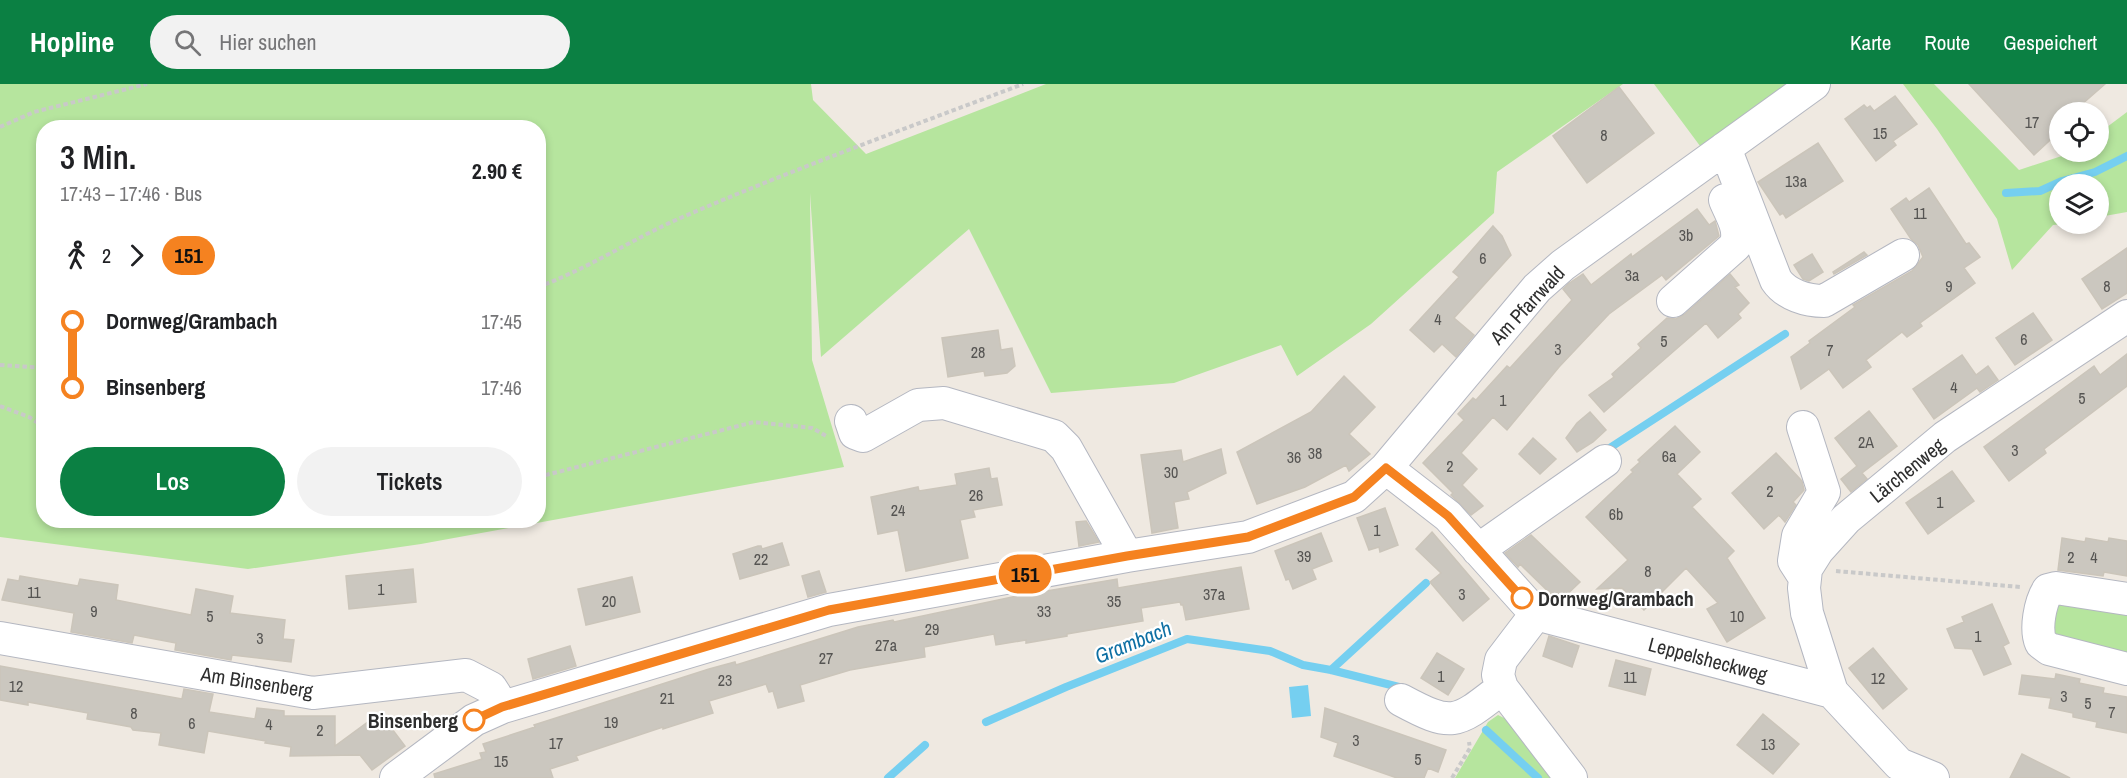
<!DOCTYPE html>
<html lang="de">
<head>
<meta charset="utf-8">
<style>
	:root { --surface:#fff; --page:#f2f2f2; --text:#202124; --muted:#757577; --accent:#0b8043 }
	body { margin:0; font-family:"Archivo Narrow",sans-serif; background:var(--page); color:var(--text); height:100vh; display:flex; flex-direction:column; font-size:22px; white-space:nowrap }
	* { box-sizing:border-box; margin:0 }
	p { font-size:20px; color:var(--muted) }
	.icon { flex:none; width:33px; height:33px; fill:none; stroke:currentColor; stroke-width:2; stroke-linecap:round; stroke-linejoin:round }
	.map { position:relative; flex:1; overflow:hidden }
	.side { position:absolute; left:36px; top:36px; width:510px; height:408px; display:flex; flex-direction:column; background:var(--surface); border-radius:24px; box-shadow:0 3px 9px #0003 }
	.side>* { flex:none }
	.badge { padding:0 12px; border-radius:20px; font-size:21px; line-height:39px }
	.fabs { position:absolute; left:2049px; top:18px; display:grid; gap:12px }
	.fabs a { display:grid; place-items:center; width:60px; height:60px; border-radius:50%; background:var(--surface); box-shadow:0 3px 9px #0003; font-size:30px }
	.map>.badge { position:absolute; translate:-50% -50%; box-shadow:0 0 0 3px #fff }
	.legs { display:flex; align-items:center; gap:9px; height:66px; padding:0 24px; font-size:20px }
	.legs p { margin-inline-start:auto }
	.overview { display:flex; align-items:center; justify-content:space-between; height:102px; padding:0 24px }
	h1 { font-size:33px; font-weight:600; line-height:45px }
	.primary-button { display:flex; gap:12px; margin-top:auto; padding:12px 24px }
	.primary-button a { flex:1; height:69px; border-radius:36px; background:var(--accent); color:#fff; font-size:24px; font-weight:600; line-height:69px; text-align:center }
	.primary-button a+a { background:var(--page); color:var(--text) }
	ul { padding:0 24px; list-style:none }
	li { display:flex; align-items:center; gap:21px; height:66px; font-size:22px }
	li i { display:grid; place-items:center; width:9px; height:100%; margin:0 8px; background:currentColor }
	li i::after { content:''; width:15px; height:15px; margin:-8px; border:4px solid; border-radius:50%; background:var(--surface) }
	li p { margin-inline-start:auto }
	li:first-child i { background:linear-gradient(#0000 50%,currentColor 0) }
	li:last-child i { background:linear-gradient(currentColor 50%,#0000 0) }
	header { display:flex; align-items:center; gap:36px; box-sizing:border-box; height:84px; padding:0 30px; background:var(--accent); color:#fff }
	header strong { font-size:28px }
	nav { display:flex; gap:33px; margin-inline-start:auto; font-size:21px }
	.search { width:420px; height:54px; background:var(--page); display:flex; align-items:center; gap:15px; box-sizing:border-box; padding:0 21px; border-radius:33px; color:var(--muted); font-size:22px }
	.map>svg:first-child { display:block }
</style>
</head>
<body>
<header>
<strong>Hopline</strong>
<div class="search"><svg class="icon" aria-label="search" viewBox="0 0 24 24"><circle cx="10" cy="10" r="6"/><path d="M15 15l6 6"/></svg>Hier suchen</div>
<nav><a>Karte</a><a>Route</a><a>Gespeichert</a></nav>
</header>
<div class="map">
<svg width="2127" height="694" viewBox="0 0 2127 694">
	<rect width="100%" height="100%" fill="#efe9e1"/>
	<!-- green -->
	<path fill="#b6e59e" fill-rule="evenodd" d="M0,0H811L813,16L866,70L1046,0H1623L1497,88L1494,129L1371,240L1297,292L1281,261L1174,299L1051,309L969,145L821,273L810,109L812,276L844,383L421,460L248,485L0,453ZM44,44H538V436H44Z
		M1654,0H1792L1703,66Z
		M1903,0H1934L2019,86L2074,68H2098L2099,49L2127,28V128L2099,133L2098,100H2060V140H2063L2053,141L2012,186L1997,135L1937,45Z
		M2059,520L2127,529V571L2062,557L2050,548L2051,530Z
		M1498,631L1508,636L1554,694H1455L1488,638Z"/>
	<!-- water -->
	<path fill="#75cff0" d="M1308,601L1311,632L1292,634L1289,603Z"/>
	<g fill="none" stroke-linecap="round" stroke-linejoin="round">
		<!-- stream -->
		<path stroke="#75cff0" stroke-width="8" d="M2006,109L2040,107L2062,97L2095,88L2127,72
			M1605,367L1785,250
			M1331,586L1426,499
			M986,638L1066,603L1187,555L1270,567L1303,581L1331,586L1403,604
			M1486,646L1538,694
			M888,694L925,661"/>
	</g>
	<!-- building -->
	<path fill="#cbc7bf" stroke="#cbc5ba" stroke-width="1.5" d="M1969,0H2105L2073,28H2060V47L2034,71Z
		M1619,3L1654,49L1587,99L1553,52Z
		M1895,12L1917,40L1893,57L1896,61L1876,77L1845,35L1864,21L1867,24L1870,22L1874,27Z
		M1818,59L1843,97L1786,134L1783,129L1780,131L1758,98Z
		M1929,104L1966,160L1969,159L1980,173L1964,184L1975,199L1920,239L1922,242L1907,253L1902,248L1866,276L1871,283L1843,304L1829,285L1801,305L1791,273L1810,259L1809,257L1855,223L1853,221L1912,187L1923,173L1918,161L1911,155L1891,125L1906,114L1909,118Z
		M1697,125L1709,141L1715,137L1719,152L1666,196L1662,191L1609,230L1559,283L1507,346L1493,333L1461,369L1477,385L1462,401L1483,422L1471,431L1451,411L1453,409L1423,379L1464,336L1458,330L1473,314L1476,316L1507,282L1510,284L1572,216L1563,205L1568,200L1583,190L1591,201L1631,170L1632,173Z
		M1493,142L1502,152L1511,171L1454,234L1474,251L1456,273L1442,260L1434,268L1410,246L1459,193L1453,188Z
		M2127,164V209L2102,225L2082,195Z
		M1864,168L1867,171L1834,190L1833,188Z
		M1812,170L1823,188L1809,197L1803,195L1794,181Z
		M1730,190L1739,201L1735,203L1749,219L1738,230L1741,234L1718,254L1706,239L1604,328L1589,311L1614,293L1612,290L1641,264L1638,260L1667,234L1676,235L1685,230Z
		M2033,229L2052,256L2015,281L1996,254Z
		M998,246L1001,266L1012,264L1015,282L1007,289L985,292L984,287L948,293L942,254Z
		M2127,270V302L2044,365L2046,369L2009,397L1984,363L2094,282L2100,291Z
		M1962,271L1976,291L1988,282L1998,296L1980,308L1977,304L1934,335L1913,305Z
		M1344,292L1375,323L1349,350L1370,370L1349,387L1346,381L1305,403L1257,420L1237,368L1311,328Z
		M1869,327L1897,362L1862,389L1867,395L1851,408L1841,395L1857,382L1835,354Z
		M1590,328L1606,346L1593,358L1577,368L1566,354L1577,339Z
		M1675,342L1700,368L1677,390L1701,415L1692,423L1734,467L1727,474L1765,534L1727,558L1707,525L1718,519L1686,484L1644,526L1622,504L1597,505L1628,476L1586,433L1633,388L1631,386L1640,378L1638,376Z
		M1533,354L1556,375L1540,390L1519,370Z
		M1221,365L1226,389L1187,408L1189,415L1174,418L1178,444L1152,449L1141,371L1181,366L1183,378Z
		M1776,369L1802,397L1804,406L1793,418L1796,421L1785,438L1779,431L1764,445L1732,409Z
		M989,384L991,395L997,394L1002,421L973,426L975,433L960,436L968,474L906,487L898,446L878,450L871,413L918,403L919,407L957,401L955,390Z
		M1952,387L1974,417L1928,450L1906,419Z
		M1385,424L1398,461L1380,468L1379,463L1369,466L1357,434Z
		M1086,437L1099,458L1079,462L1076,438Z
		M1432,448L1489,515L1463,537L1430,498L1441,489L1416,465Z
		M1321,449L1332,477L1312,485L1316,495L1293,505L1289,495L1286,496L1275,467Z
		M1531,451L1580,498L1559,518L1520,480L1518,483L1505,469Z
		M2062,454L2085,458L2086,454L2108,458L2109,454L2127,457V492L2104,488L2103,492L2058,486Z
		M782,459L789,481L740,495L733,470L758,462H761L762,465Z
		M1241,483L1249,525L1186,536L1183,521H1181L1180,518L1141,524L1143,537L1067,550V552L1026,559V556L996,561L994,550L924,563L925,573L850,586L800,601L804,617L778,624L773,607L769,608L766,600L709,617L713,629L663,645V643L576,672L578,676L550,685L553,694H435L434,690L482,675L480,669L486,668L483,660L535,643L534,641L709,585L735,578L736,581L858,543L893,536L894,538L1017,512L1117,495L1118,504Z
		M413,485L416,518L349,525L346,492Z
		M819,487L826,508L808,513L802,492Z
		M20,492L78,502L80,495L118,501L116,516L191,531L196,505L233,512L230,529L285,536L283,555L294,556L291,578L232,571L231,576L175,566L176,559L134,551L132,559L71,548L74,529L2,516L8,495L19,497Z
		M632,493L640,528L586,541L578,505Z
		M1992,520L2009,559L2003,562L2011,580L1984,591L1972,565L1955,564L1947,545L1964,538L1962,533Z
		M1549,552L1579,562L1572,583L1543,572Z
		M570,562L576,582L533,595L528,575Z
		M1873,564L1907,605L1883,625L1849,584Z
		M1437,569L1464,585L1448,611L1421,594Z
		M1616,576L1651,585L1645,611L1609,602Z
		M0,582L182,615L184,605L213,610L209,628L255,635L257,624L284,627V632H335V662L380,629L405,662L372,686L360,671L290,672L291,663L265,659L266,657L208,647L204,669L159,661L161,649L133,646L131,643L87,635L88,629L28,618V621L0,616Z
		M2056,590L2080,595L2079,599L2104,604L2103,609L2127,613V649L2096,643L2097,638L2073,633V629L2049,624L2051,614L2019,610L2022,591L2055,595Z
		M1325,624L1446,666L1438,688L1428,684L1424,694H1397L1334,672L1338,659L1321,653Z
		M1763,630L1799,660L1773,690L1737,661Z
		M2022,670L2070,694H2010Z"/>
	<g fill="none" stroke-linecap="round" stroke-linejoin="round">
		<!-- minor casing -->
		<g stroke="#b4b7c1" stroke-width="34">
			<path id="minor" d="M1725,64L1776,196C1786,211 1807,217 1824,217L1903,171
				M1673,217L1735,162C1742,146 1731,131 1725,116
				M851,337L855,349L863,352L918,321L944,319L1054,352L1066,364L1127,472
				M1803,343L1824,408L1798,452L1794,477L1805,494
				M1386,384L1448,432L1536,530L1832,608L1899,680L1933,694
				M1478,466L1605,377
				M2127,515L2056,504L2048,506C2040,519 2035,545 2041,559L2049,565L2127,585
				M1536,530L1501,576L1498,591L1502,604L1571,694
				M0,554L313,609L466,591L491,604L503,623
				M1832,608L1807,529L1804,504L1806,485L1818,466L1846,435L1945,353L2127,232
				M1401,616C1453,644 1456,640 1502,604
				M396,694L474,636L503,623L829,526L1127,472L1248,453L1354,413L1386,384L1537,204L1563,181L1814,0"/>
		</g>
		<!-- path -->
		<path stroke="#c9c9c9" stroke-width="4" stroke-dasharray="4.5 3" stroke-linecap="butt" d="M0,43L34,28L147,0
			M538,203C587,185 631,156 678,135C791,86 907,44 1023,0
			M0,281L44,284
			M0,322L29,333L44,343
			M538,393L754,338L812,344L828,353
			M1836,487L2020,503
			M1452,694L1470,664L1469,658"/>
		<!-- minor -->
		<use href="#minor" stroke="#fff" stroke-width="32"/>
	</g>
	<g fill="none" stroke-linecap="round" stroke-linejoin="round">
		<!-- line-1 casing -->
		<g stroke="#fff" stroke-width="14">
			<path id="line-1" d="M474,636L502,623L829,526L1127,472L1248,453L1354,413L1386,384L1448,432L1522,514"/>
		</g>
		<!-- line-1 -->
		<use href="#line-1" stroke="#f58220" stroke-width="9"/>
	</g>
	<!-- markers -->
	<g fill="#fff" stroke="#f58220" stroke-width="3">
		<circle cx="1522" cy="514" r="10"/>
		<circle cx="474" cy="636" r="10"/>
	</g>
	<g text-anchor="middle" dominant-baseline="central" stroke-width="4.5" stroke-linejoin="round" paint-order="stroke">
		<!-- number labels -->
		<g font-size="16" fill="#555452">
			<text x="2032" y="38">17</text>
			<text x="1880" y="49">15</text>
			<text x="1604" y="51">8</text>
			<text x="1796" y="97">13a</text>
			<text x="1920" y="129">11</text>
			<text x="1686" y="151">3b</text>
			<text x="1483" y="174">6</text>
			<text x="1632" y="191">3a</text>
			<text x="1949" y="202">9</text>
			<text x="2107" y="202">8</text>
			<text x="1438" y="235">4</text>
			<text x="2024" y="255">6</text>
			<text x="1664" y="257">5</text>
			<text x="1558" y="265">3</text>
			<text x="1830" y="266">7</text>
			<text x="978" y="268">28</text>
			<text x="1954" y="303">4</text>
			<text x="2082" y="314">5</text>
			<text x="1503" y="316">1</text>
			<text x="1866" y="358">2A</text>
			<text x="2015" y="366">3</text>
			<text x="1315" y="369">38</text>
			<text x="1669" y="372">6a</text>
			<text x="1294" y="373">36</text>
			<text x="1450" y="382">2</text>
			<text x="1171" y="388">30</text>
			<text x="1770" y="407">2</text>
			<text x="976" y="411">26</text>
			<text x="1940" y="418">1</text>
			<text x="898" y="426">24</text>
			<text x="1616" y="430">6b</text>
			<text x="1377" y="446">1</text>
			<text x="1304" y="472">39</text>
			<text x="2071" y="473">2</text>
			<text x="2094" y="473">4</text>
			<text x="761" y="475">22</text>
			<text x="1648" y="487">8</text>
			<text x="381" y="505">1</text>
			<text x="34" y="508">11</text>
			<text x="1214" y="510">37a</text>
			<text x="1462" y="510">3</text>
			<text x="609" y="517">20</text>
			<text x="1114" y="517">35</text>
			<text x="94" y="527">9</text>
			<text x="1044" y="527">33</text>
			<text x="210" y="532">5</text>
			<text x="1737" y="532">10</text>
			<text x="932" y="545">29</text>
			<text x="1978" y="552">1</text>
			<text x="260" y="554">3</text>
			<text x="886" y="561">27a</text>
			<text x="826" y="574">27</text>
			<text x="1441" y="592">1</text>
			<text x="1630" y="593">11</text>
			<text x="1878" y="594">12</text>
			<text x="725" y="596">23</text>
			<text x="16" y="602">12</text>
			<text x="2064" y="612">3</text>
			<text x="667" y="614">21</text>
			<text x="2088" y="619">5</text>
			<text x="2112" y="628">7</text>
			<text x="134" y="629">8</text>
			<text x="611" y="638">19</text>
			<text x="192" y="639">6</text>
			<text x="269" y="640">4</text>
			<text x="320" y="646">2</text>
			<text x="1356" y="656">3</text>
			<text x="556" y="659">17</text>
			<text x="1768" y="660">13</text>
			<text x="1418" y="675">5</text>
			<text x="501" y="677">15</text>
		</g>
		<!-- street labels -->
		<g font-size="20" fill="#2e2e2e" stroke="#fff">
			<text transform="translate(1527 221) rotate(-47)">Am Pfarrwald</text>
			<text transform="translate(1907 386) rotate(-39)">Lärchenweg</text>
			<text transform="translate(1708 575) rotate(15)">Leppelsheckweg</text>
			<text transform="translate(257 598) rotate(9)">Am Binsenberg</text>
		</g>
		<!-- stop labels -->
		<g font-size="20" font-weight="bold" fill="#2e2e2e" stroke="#fff" text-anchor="start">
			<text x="1538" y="514">Dornweg/Grambach</text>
			<text x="458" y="636" text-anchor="end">Binsenberg</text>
		</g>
		<!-- water labels -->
		<g font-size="21" font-style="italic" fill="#0d6fa3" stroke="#fff">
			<text transform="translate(1133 558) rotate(-22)">Grambach</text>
		</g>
	</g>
</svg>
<div class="fabs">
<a><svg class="icon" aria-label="locate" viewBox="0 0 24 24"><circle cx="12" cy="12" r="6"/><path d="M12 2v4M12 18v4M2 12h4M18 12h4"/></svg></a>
<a><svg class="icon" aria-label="layers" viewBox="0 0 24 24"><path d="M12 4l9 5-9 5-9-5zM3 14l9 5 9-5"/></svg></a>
</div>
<b class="badge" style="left:1025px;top:490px;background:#f58220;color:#111">151</b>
<section class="side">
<div class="overview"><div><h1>3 Min.</h1><p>17:43 – 17:46 · Bus</p></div><b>2.90 €</b></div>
<div class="legs"><svg class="icon" aria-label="walk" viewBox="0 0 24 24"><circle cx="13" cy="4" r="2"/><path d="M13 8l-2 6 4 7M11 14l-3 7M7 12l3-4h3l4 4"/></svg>2<svg class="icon" aria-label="forward" viewBox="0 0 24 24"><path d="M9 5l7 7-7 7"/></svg><b class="badge" style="background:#f58220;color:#111">151</b></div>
<ul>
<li><i style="color:#f58220"></i><b>Dornweg/Grambach</b><p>17:45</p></li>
<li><i style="color:#f58220"></i><b>Binsenberg</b><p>17:46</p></li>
</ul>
<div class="primary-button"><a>Los</a><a>Tickets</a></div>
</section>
</div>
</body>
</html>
